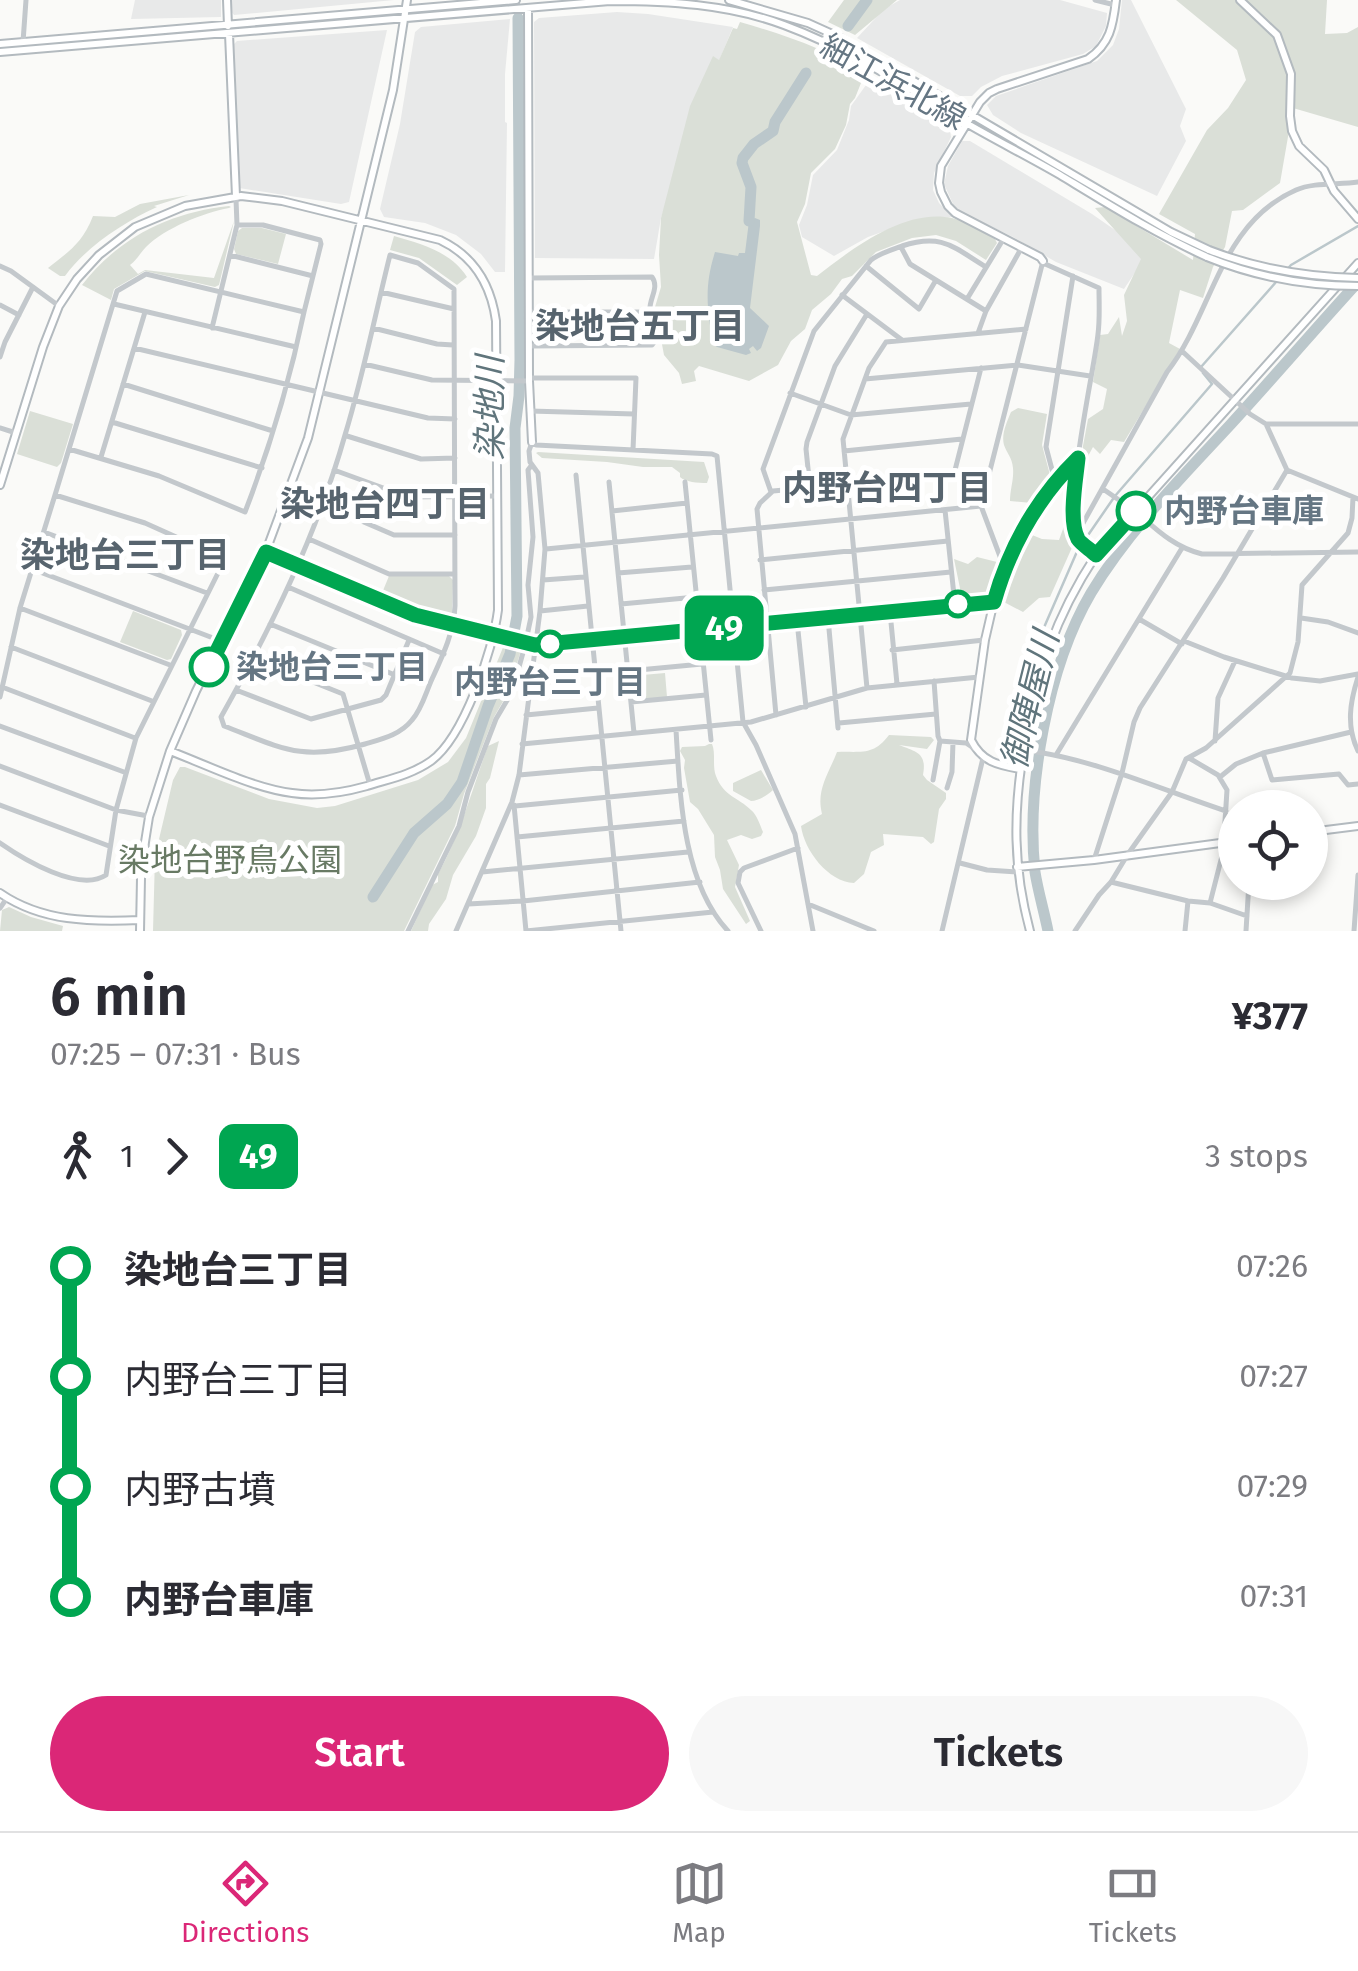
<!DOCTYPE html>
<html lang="en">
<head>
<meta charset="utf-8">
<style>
	:root { --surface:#fff; --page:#f7f7f7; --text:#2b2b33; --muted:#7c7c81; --line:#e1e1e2; --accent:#db2777 }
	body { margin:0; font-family:"Fira Sans","Noto Sans JP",sans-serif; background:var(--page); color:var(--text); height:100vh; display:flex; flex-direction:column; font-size:38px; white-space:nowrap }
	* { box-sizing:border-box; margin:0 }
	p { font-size:32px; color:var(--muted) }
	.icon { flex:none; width:55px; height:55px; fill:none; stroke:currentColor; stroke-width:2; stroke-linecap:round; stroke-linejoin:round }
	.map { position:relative; height:931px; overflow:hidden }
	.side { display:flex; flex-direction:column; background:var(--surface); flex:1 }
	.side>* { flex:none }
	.badge { padding:0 20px; border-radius:15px; font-size:35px; line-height:65px }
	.tools { position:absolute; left:1218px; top:790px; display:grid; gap:20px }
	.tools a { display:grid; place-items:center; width:110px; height:110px; border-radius:50%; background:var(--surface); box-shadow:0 5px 15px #0003; font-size:50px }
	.map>.badge { position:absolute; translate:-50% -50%; box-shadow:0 0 0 5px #fff }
	.legs { display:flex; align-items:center; gap:15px; height:110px; padding:0 50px; font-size:32px }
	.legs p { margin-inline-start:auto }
	.overview { display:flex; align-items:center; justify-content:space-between; height:170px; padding:0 50px }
	h1 { font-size:55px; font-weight:600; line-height:75px }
	.cta { display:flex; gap:20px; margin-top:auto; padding:20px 50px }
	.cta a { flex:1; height:115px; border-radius:60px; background:var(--accent); color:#fff; font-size:40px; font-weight:600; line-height:115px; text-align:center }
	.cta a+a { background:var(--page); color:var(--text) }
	ul { padding:0 50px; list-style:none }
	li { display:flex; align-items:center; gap:35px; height:110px; font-size:38px }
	li i { display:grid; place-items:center; width:15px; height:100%; margin:0 12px; background:currentColor }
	li i::after { content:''; width:25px; height:25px; margin:-12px; border:8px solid; border-radius:50%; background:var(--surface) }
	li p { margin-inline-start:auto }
	li:first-child i { background:linear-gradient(#0000 50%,currentColor 0) }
	li:last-child i { background:linear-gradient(currentColor 50%,#0000 0) }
	.menu { display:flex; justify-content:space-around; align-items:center; height:140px; border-top:2px solid var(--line); background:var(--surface); font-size:28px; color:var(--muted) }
	.menu a { display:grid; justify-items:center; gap:5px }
	.menu .selected { color:var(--accent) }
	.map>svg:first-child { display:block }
</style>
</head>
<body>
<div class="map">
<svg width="1358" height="931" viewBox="0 0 1358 931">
	<rect width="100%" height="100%" fill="#fafaf8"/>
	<!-- built -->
	<path fill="#e8e9e9" d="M135,0H221V17L131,19Z
		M230,0H394L234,15L231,11Z
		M900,0H1060L1107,13L1106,26L1096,46L1083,54L1002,76L981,87L972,96H960L857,38L884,9Z
		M1122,0H1131L1186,109L1180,126L1186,141L1157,196L1021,133L993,115L987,105L996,96L1097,61L1113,45L1119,29Z
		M617,12L648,14L733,27L719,61L714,57L661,218L654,259L535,258L534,22L539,18Z
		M510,19L505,74V122L507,123L505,272H495L481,254L456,235L425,223L384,217L380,209L400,124L415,32L421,27Z
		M387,30L349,202L341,204L239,188L234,44L237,41Z
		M871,78L949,124L951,137L934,173L933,190L939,203L953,217H931L896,227L868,237L834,256L802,237L799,225L807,205L813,175L837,150L849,120L851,106Z
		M962,141H970L1092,214L1148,253L1124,289L1056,262L1013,237L961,212L953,204L944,184L948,166Z"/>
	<!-- green -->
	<path fill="#dadfd7" d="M844,0H897L855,35L828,22Z
		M1176,0H1327L1325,34L1347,33L1358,27V127L1293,108L1280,183L1243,210L1232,211L1225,247L1213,267L1203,298L1180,290L1169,343L1180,349L1124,442L1111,440L1100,454L1093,447L1086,460L1080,462L1088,419L1103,409L1107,389L1093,382L1100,335L1108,334L1119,317L1122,336L1127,321L1124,295L1141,259L1095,208L1105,207L1193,260L1195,234L1159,214L1207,130L1228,108L1246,80L1237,50Z
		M740,22C786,35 830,51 871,75L861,83L855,98L850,104L846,125L835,149L811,173L805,204L797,222L811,275L817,276C852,249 904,208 952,218C967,222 982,232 995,239L997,243L986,260L956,241L936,235L912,238L876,252L852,276L842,279L831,294L812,310L805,329L791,341L778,365L749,381L699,366L694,371L696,381L682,384L679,373L664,355L655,307L661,287L659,255L661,218L690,106L713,56L719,60L733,28L737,29Z
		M189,195L154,206L157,207C124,222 86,247 65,276H60L48,268C68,252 82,244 93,216L115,217L140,204Z
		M229,206L231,207L229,208C203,213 165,228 146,247C140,253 137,260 130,265L138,274L145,270L214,278L234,221L219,285L215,287L145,271L114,289L111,300L82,285C119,237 171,212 229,206Z
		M242,228H262L286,234L278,264L236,254L234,249L238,231Z
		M394,236C422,244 451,252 467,277L457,285L419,258L390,250Z
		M1018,408L1047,414L1042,445L1050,475L1038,497L1032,503L1010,501C1010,489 1014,480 1013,468C1012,457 1007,454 1004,445C1001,434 1007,422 1011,412Z
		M30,411L73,424L61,463L57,467L17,454Z
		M538,452L704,462L709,477L707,483C698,483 685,482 680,477V473L672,467H643L607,462L542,458L536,453Z
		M1067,518L1073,528L1074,543L1050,597L1039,598L1023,612L1002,601V593C1008,572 1012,549 1027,533L1042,539L1059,540Z
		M977,557L997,562L999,568L988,595L962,598L954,559L968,564Z
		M389,576H449L453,580L452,613L448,616L382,593Z
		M133,611L181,630L182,635L171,659L167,660L120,642Z
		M504,645L521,650L509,691L494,717L464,794L455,826L404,931H153L155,856L173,780L180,767H185L269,799L317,808L335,806L418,780L448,762L466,738Z
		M665,673L667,697L633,700L631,676Z
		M889,735L931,737L934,740L927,749L899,745C917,752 927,753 923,775L927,780L946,793V799L939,809L934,842L931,844L923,837L883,834L884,845L871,852L864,874L854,883C828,882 804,850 801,826L822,814C816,790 828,775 837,752C862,751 873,756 889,735Z
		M499,741L490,778L486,784V808L476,836L453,875L446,899L429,924L428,931H411L432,885L438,882V874C461,833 472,789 488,746Z
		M709,744H712C716,753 712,766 716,776C724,797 738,797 751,810C757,815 760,825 763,832L761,836L752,839L741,835L727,840L739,865L735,887L750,921L746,924L723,889L720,870L715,857L714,835L698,809L690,802L684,768L685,760L680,751L682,747L705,746Z
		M761,770L773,790C768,795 758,801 751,801L733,791V783Z
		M9,907L31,917L63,926L62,931H0L2,910Z"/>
	<!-- water -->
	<path fill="#bbc7cb" d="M755,218L760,220V226L750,308L769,326L761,348L757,351L753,346L749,349L751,353L746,355L717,347L713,344C707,308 704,287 715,252L738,256L739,253H745L749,221Z"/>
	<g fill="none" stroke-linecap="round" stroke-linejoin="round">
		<!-- stream -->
		<path stroke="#bbc7cb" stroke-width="2.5" d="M1201,367L1291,265L1358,226
			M1084,541L1115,496L1212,384L1203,373
			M1021,734L1009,723L1032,655L1079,547"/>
		<!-- river -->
		<path stroke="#bbc7cb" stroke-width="11" d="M848,26L867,0
			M749,221L751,187L742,163L743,158L754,144L773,131L775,122L806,73
			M373,897L414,833L447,804L462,782L488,706L510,654L517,616L515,428L519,396L520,360L518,18
			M1048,931C1044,911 1038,891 1035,872C1026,787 1048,666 1091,593C1129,530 1182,477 1231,424C1274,377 1315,329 1358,282"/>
		<!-- secondary casing -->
		<g stroke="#b3babf" stroke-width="10">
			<path id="secondary" d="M227,0L228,26
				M729,0L808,23L839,37L1171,232L1209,250
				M1240,0L1277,35L1291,74L1290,116L1292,131L1299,146L1324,170L1334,191L1358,219
				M528,8L529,381L532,442
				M229,34L236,196
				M0,44L516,0
				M0,52L610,1C668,1 728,4 784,25C849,49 907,87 966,123C997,141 1029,157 1060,175C1108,204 1156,234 1207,257
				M1043,261L1040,257L955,213L948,206L941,192L939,183L941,166L980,102L989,93L997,89L1088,59C1110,44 1113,26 1116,0
				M0,485L43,347L59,306L77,279L99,255L135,227L185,206L241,196L282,201L440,240C474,256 491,285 496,321L498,610C493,650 464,737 431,761C411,775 389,779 367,786C342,793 318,797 292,793C253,788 207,765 170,751
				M266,551L415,615L535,645L994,601L985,640L971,740C982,762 998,765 1020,769
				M1310,832L1358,826
				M1017,867L1094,860L1235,841
				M0,893C42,922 91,922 140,920
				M140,931L141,878L145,842L149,817L170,751L196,691L266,551L308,438L393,90L407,0
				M1030,931C1013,868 1013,812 1024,748C1037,673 1054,619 1096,555L1358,263"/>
		</g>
		<!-- street -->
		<path stroke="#c3c8cc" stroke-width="5" d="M1095,0L1115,5
			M23,42L26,0
			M236,199L237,225
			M901,247L910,264L986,311
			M230,255L313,276
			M390,255L418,263L454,289L455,606C454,632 443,655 432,679C426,692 422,709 412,720C400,735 382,739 365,744C301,762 282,748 224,726L221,717C271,628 317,534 345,435C363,376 375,315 390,255Z
			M1043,263L1099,288C1099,303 1100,319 1098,334C1094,373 1061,512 1079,540C1082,545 1091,551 1096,555
			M0,266L11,271L59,306
			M866,266L919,309L936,280
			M530,278L652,277C660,288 648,300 650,312
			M381,292L454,309
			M842,295L902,340
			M967,299L1004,238
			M114,304L296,347
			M0,305L19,315
			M373,328L437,344L453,345
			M978,333L986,311L1022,247
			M530,346L652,345L655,341L650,312H530
			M134,348L428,418L455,419
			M1183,352L1250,414L1266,424H1358
			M0,357L5,342L33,287
			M364,364L432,380L529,381
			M529,378H636L633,450
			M865,379L1018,365L1090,376
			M123,384L273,431
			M790,393L851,415L971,404
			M530,411L634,414
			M112,422L262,468
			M1266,424L1287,470L1358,499
			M0,428L16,433
			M347,436L421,459L455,458
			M69,449L159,476L245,512C270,447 290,380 304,312
			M844,451L962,439
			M101,457L145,312
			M334,470L408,497L497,496
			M954,474L981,368
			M576,475L621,931
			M1055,481L1046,447L1073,276
			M609,482L634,733
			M685,482L711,740
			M810,488L806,449L807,442L835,366L867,314
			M1103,489L1135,511
			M771,492L763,469L814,331L871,260C880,253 891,250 902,246C942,233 953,247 986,267
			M55,495L117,291L146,274L304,312L321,244L320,240L263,225H237L212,328
			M322,504L394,535H455
			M945,510L955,605
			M612,511L687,503
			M1135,511C1157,530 1174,547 1202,554L1358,552
			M44,532L207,593
			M1077,534L1167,372C1213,313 1219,224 1296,190C1314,182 1339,185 1358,182
			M309,539L389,574H455
			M546,549L981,506
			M760,560L948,541
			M1004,567L981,506L1043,261
			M32,569L221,641
			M618,573L692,567
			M543,580L584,577
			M288,587L444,654
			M764,590L951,572
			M994,601C1009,548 1036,499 1076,460
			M621,604L696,597
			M20,608L170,665
			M540,611L588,606
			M890,612L897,684
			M828,618L838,728
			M1301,618L1328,622L1358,633
			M1139,619L1182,644
			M797,621L806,707
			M270,624L395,675
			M527,636L531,617L528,585L533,537L528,470L531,466
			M1184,641L1224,657L1292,678L1320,681L1358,674
			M11,647L152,701
			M892,650L984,640
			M253,658L343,694L370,785
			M628,671L702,664
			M1358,677C1350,702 1346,726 1358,751
			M934,681L938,736L940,741L966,743L975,749
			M2,687L135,738
			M867,688L843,439L869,368L886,342L1026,329
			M236,690L311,719L381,700L386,695L409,640
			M0,697L20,608L55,495L145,523L223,558L224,561L136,738L116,810L106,875C79,893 23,859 0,843
			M631,702L706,695
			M526,715L598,708
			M776,715L757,509L760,503L773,491L989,471
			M839,723L936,714
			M0,726L124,772
			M676,730C680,794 682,882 728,931
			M1215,741L1218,698L1235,661
			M522,744L751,722L867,688L979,677
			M1024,750C1095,759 1159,789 1226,811
			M1263,753L1351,732
			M1056,755L1182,548
			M1189,758L1218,775L1227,790L1223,852L1210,903
			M0,766L116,810L148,816
			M519,775L678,761
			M1220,777L1236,764L1263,753L1272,780L1339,774L1348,785L1358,784
			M933,780L940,741
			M947,788L952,772L953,742
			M0,805L109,846
			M514,805L526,931
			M515,806L682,790
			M517,837L684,821
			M1094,860L1122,773L1134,722L1140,708L1223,578L1287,470
			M960,863L987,870L1017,872
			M482,872L688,852
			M1111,882L1188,901L1210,903L1247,916
			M468,904L523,901L700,882
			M808,904L874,931
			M0,908L7,898
			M408,931L459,826L468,792L496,719L512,692L524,649
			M456,931L512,802L519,775L540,611L545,549L538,473L530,462L529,451L532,442L536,445L712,454L717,456L743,722L756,745L795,834L813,931
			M526,931L713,912
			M761,931L738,883L740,872L744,868L798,848
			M942,931L983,758
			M1075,931L1099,895L1111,882L1128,854L1172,792L1186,759L1206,748L1290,673L1298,642L1302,585L1348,533L1352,518L1353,497
			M1185,931L1188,901
			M1246,931L1249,882
			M1354,931L1358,875"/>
		<!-- secondary -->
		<use href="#secondary" stroke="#fff" stroke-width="6"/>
		<!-- secondary-bridge casing -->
		<g stroke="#b3babf" stroke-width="10" stroke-linecap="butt">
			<path id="secondary-bridge" d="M1209,250C1258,269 1306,277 1358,278
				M1207,257C1256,277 1306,286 1358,286"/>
		</g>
		<!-- secondary-bridge -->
		<use href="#secondary-bridge" stroke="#fff" stroke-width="6"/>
	</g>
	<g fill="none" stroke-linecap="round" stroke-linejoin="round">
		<!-- line-1 casing -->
		<g stroke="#fff" stroke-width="22">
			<path id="line-1" d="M209,667L266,552L415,615L535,645L994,602C1010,546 1037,498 1078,458C1076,479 1068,520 1078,539C1081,544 1091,550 1096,555L1136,511"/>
		</g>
		<!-- line-1 -->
		<use href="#line-1" stroke="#00a651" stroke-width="15"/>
	</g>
	<!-- markers -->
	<g fill="#fff" stroke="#00a651" stroke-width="5">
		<circle cx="1136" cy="511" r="18"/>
		<circle cx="958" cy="604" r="12"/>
		<circle cx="550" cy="644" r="12"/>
		<circle cx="209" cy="667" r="18"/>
	</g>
	<g text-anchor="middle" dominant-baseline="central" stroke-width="10" stroke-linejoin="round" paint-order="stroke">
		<!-- street labels -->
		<g font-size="32" fill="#657683" stroke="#fff">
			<text transform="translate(893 82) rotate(29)">細江浜北線</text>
		</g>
		<!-- stop labels -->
		<g font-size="32" font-weight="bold" fill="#657683" stroke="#fff" text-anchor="start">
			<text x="1164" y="511">内野台車庫</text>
			<text x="236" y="667">染地台三丁目</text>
			<text x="550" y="682" text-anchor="middle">内野台三丁目</text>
		</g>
		<!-- park labels -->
		<g font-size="32" fill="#687a64" stroke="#fff">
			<text x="230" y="860">染地台野鳥公園</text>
		</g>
		<!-- neighbourhood labels -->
		<g font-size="35" font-weight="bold" fill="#57646e" stroke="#fff">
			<text x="640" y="326">染地台五丁目</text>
			<text x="887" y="488">内野台四丁目</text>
			<text x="385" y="504">染地台四丁目</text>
			<text x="125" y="555">染地台三丁目</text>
		</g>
		<!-- water labels -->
		<g font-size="35" font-style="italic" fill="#60757c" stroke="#fff">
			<text transform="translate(490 408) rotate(-90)">染地川</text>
			<text transform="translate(1030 700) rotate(-76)">御陣屋川</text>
		</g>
	</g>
</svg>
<div class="tools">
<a><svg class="icon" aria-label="locate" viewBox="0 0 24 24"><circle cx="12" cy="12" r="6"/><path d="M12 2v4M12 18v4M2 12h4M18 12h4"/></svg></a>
</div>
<b class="badge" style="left:724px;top:628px;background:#00a651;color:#fff">49</b>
</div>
<section class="side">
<div class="overview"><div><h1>6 min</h1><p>07:25 – 07:31 · Bus</p></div><b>¥377</b></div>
<div class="legs"><svg class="icon" aria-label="walk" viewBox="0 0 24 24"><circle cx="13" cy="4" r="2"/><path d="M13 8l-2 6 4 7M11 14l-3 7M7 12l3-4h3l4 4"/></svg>1<svg class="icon" aria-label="forward" viewBox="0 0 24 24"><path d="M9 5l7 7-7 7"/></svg><b class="badge" style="background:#00a651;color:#fff">49</b><p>3 stops</p></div>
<ul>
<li><i style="color:#00a651"></i><b>染地台三丁目</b><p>07:26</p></li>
<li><i style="color:#00a651"></i><span>内野台三丁目</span><p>07:27</p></li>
<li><i style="color:#00a651"></i><span>内野古墳</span><p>07:29</p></li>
<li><i style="color:#00a651"></i><b>内野台車庫</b><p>07:31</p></li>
</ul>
<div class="cta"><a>Start</a><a>Tickets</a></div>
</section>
<nav class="menu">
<a class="selected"><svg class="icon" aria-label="directions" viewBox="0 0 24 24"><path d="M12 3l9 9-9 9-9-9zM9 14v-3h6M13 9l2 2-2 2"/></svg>Directions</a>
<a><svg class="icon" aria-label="map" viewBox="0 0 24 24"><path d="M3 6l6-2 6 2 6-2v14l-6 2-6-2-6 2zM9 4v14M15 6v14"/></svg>Map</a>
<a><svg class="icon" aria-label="tickets" viewBox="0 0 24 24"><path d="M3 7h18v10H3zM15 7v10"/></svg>Tickets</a>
</nav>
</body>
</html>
